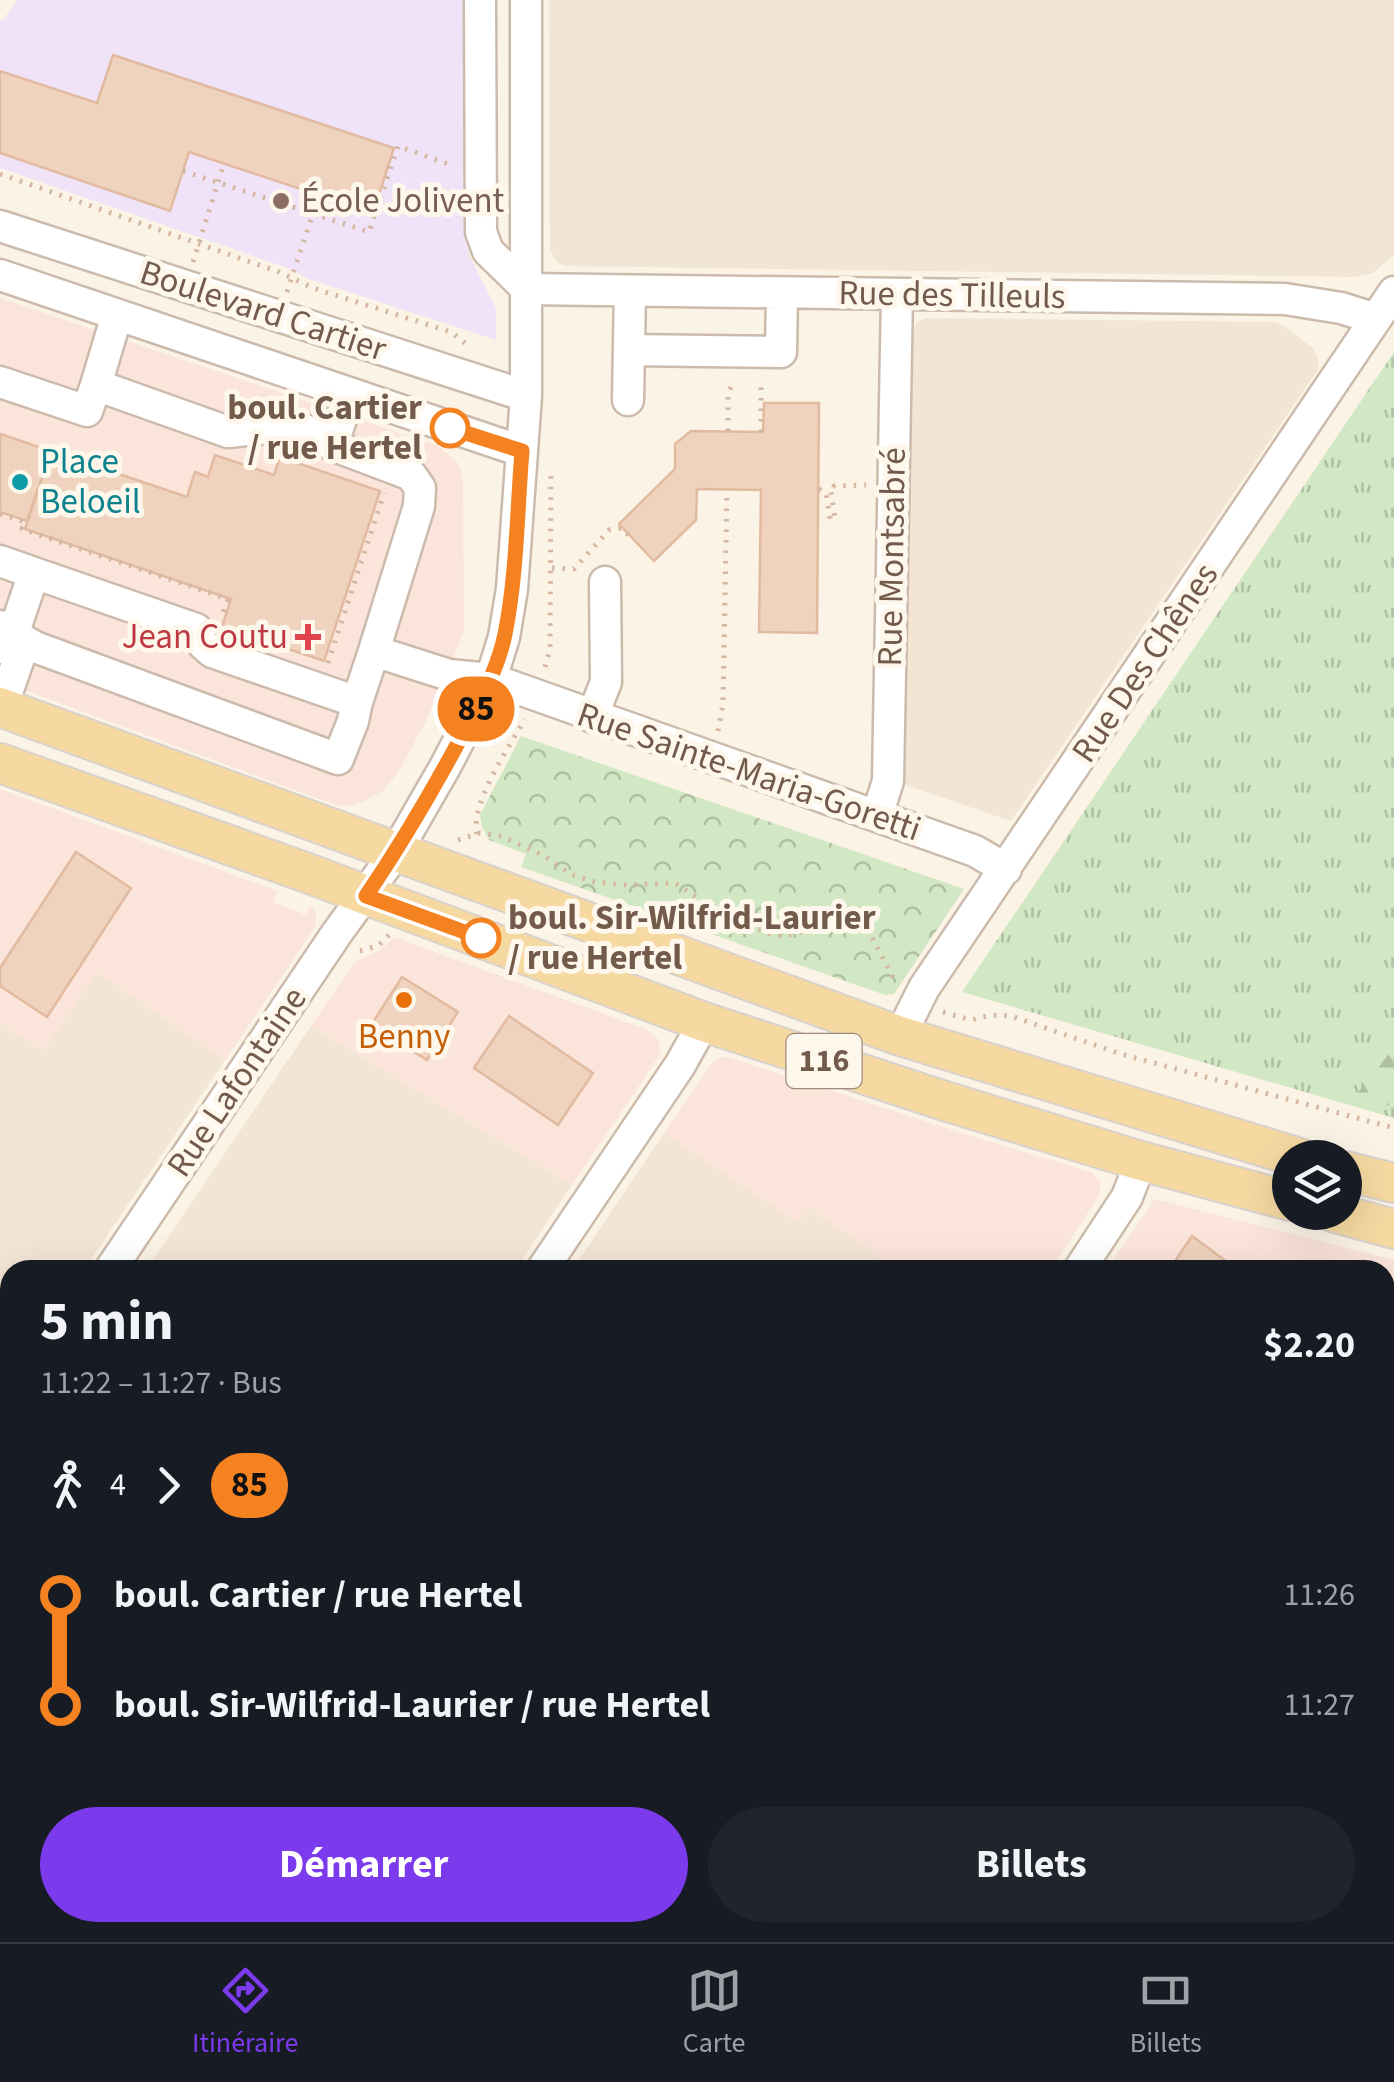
<!DOCTYPE html>
<html lang="fr">
<head>
<meta charset="utf-8">
<style>
	:root { --surface:#171b24; --page:#20242c; --text:#f1f3f6; --muted:#9ea1a6; --line:#363941; --accent:#7c3aed }
	body { margin:0; font-family:"Source Sans 3",sans-serif; background:var(--page); color:var(--text); height:100vh; display:flex; flex-direction:column; font-size:38px; white-space:nowrap }
	* { box-sizing:border-box; margin:0 }
	p { font-size:32px; color:var(--muted) }
	.icon { flex:none; width:55px; height:55px; fill:none; stroke:currentColor; stroke-width:2; stroke-linecap:round; stroke-linejoin:round }
	.map { position:relative; flex:1; overflow:hidden }
	.panel { position:absolute; left:0px; top:1260px; width:1395px; height:682px; display:flex; flex-direction:column; background:var(--surface); border-radius:30px 30px 0 0; box-shadow:0 10px 40px #0002 }
	.panel>* { flex:none }
	.badge { padding:0 20px; border-radius:32px; font-size:35px; line-height:65px }
	.controls { position:absolute; left:1272px; top:1140px; display:grid; gap:20px }
	.controls a { display:grid; place-items:center; width:90px; height:90px; border-radius:50%; background:var(--surface); box-shadow:0 10px 40px #0002; font-size:50px }
	.map>.badge { position:absolute; translate:-50% -50%; box-shadow:0 0 0 5px #fff }
	.legs { display:flex; align-items:center; gap:15px; height:110px; padding:0 40px; font-size:32px }
	.legs p { margin-inline-start:auto }
	.headline { display:flex; align-items:center; justify-content:space-between; height:170px; padding:0 40px }
	h1 { font-size:55px; font-weight:700; line-height:75px }
	.button { display:flex; gap:20px; margin-top:auto; padding:20px 40px }
	.button a { flex:1; height:115px; border-radius:60px; background:var(--accent); color:#fff; font-size:40px; font-weight:700; line-height:115px; text-align:center }
	.button a+a { background:var(--page); color:var(--text) }
	ul { padding:0 40px; list-style:none }
	li { display:flex; align-items:center; gap:35px; height:110px; font-size:38px }
	li i { display:grid; place-items:center; width:15px; height:100%; margin:0 12px; background:currentColor }
	li i::after { content:''; width:25px; height:25px; margin:-12px; border:8px solid; border-radius:50%; background:var(--surface) }
	li p { margin-inline-start:auto }
	li:first-child i { background:linear-gradient(#0000 50%,currentColor 0) }
	li:last-child i { background:linear-gradient(currentColor 50%,#0000 0) }
	.dock { display:flex; justify-content:space-around; align-items:center; height:140px; border-top:2px solid var(--line); background:var(--surface); font-size:28px; color:var(--muted) }
	.dock a { display:grid; justify-items:center; gap:5px }
	.dock .selected { color:var(--accent) }
	.map>svg:first-child { display:block }
</style>
</head>
<body>
<div class="map">
<svg width="1394" height="1942" viewBox="0 0 1394 1942">
	<defs>
		<pattern id="grass-tufts" width="24" height="20" patternUnits="userSpaceOnUse" patternTransform="scale(2.5)"><rect width="24" height="20" fill="#d2e8c4"/><path d="M3 7l-1-3M5 7V3M7 7l1-3M15 17l-1-3M17 17v-4M19 17l1-3" fill="none" stroke="#afbfa1"/></pattern>
		<pattern id="forest-firs" width="22" height="20" patternUnits="userSpaceOnUse" patternTransform="scale(2.5)"><rect width="22" height="20" fill="#d2e8c4"/><path d="M5 1l3.5 6h-7zM16 11l3.5 6h-7z" fill="#afbfa1"/></pattern>
		<pattern id="park-crowns" width="20" height="18" patternUnits="userSpaceOnUse" patternTransform="scale(2.5)"><rect width="20" height="18" fill="#d2e8c4"/><path d="M2 6a3 3 0 1 1 6 0M12 15a3 3 0 1 1 6 0" fill="none" stroke="#afbfa1"/></pattern>
	</defs>
	<rect width="100%" height="100%" fill="#fbf3e5"/>
	<!-- residential -->
	<path fill="#f2e5d4" d="M549,0H1394V255L1373,273L1355,277L568,266L561,264L556,261L550,249Z
		M926,318L1272,322L1281,324L1313,348L1319,361L1317,371L1011,821L902,784L907,334L912,331L917,322Z
		M97,972L225,1060L84,1270H10V1380L0,1395V1023L43,1051Z
		M311,1026L572,1185L515,1270H146Z
		M664,1133L798,1222L809,1207L899,1270H572Z
		M1394,1445V1700L1385,1713V1458Z
		M10,1680V1932H1124L1176,1942H0V1695Z
		M1394,1782V1942H1285L1292,1933L1385,1932V1795Z"/>
	<!-- commercial -->
	<path fill="#fbe4da" d="M0,298L426,442L438,446L458,463L463,478L464,632L426,721L399,771L383,791L356,805L338,806L0,681Z
		M0,789L277,891L273,902L306,915L310,906L313,908L316,915L315,927L225,1060L97,972L43,1051L0,1023Z
		M394,937L648,1030L658,1039L661,1051L659,1056L572,1185L311,1026L355,962L382,949Z
		M728,1057L955,1131L1091,1172L1101,1183L1099,1196L1050,1270H899L809,1208L798,1223L664,1133L711,1064L719,1058Z
		M1155,1199L1394,1260V1445L1385,1458V1270H1106Z"/>
	<!-- education -->
	<path fill="#f0e2f7" d="M17,0H466L465,238L470,257L496,308V340L309,279L288,268L0,168V20H3Z"/>
	<!-- grass -->
	<path fill="url(#grass-tufts)" d="M1394,352V1118L962,992Z"/>
	<!-- forest -->
	<path fill="url(#forest-firs)" d="M1393,1049L1394,1107L1355,1096Z"/>
	<!-- park -->
	<path fill="url(#park-crowns)" d="M521,736L964,889L894,994L885,995L521,867L526,854L489,840L482,827L480,815Z"/>
	<!-- building -->
	<path fill="#efd3be" stroke="#e1baa0" stroke-width="2.5" d="M113,55L394,148L373,213L189,152L170,211L0,153V71L97,103Z
		M764,403H819L817,633L759,632L761,490L697,489L696,520L654,561L619,524L675,469V444L691,431L763,432Z
		M0,434L51,451L27,521L0,512Z
		M51,451L187,497L195,472L208,477L215,455L274,475L280,457L380,491L324,661L222,627L231,599L25,529Z
		M76,852L131,888L47,1017L0,986V968Z
		M402,977L458,1012L427,1060L371,1025Z
		M509,1016L593,1073L558,1125L474,1068Z
		M1192,1236L1235,1268L1234,1270H1169Z"/>
	<g fill="none" stroke-linecap="round" stroke-linejoin="round">
		<!-- minor casing -->
		<g stroke="#ccbbac" stroke-width="35">
			<path id="minor" d="M480,0L481,232L488,251L527,289L1285,299L1341,308L1376,319
				M0,226L526,396
				M0,275L521,451
				M117,315L96,385L228,432L287,426L305,430L332,445
				M629,350L781,352L782,293
				M0,382L87,411L96,385
				M350,394L332,445L411,475L420,488L419,506L374,651
				M628,400L630,291
				M0,561L34,573
				M0,626L35,647L338,759L353,721L357,702
				M0,648L13,635L34,573L196,629L203,644L212,652L357,702L374,651L449,675L491,679L975,851L1006,869
				M2,707L19,658L13,635
				M592,717L606,682L605,582
				M877,816L888,781L897,295
				M900,1036L924,988L1394,292
				M110,1270L337,933L396,852L445,767L491,679L504,637L512,589L526,396V0
				M542,1270L680,1065L704,1022
				M1079,1270L1127,1197L1141,1161
				M0,1434L10,1419
				M0,1527L10,1533
				M0,1656L10,1642
				M1385,1757L1394,1744
				M1224,1932L1241,1942"/>
		</g>
		<!-- major casing -->
		<g stroke="#d8d1cd" stroke-width="42">
			<path id="major" d="M0,707L900,1036L1300,1158
				M0,763L310,874L704,1022L948,1102L1141,1161L1290,1201
				M1345,1171L1394,1183
				M1332,1212L1394,1229"/>
		</g>
		<!-- path -->
		<path stroke="#d4b7a1" stroke-width="5" stroke-dasharray="2.5 8" stroke-linecap="butt" d="M183,171L369,232L398,146L453,166
			M0,174L279,272L313,288L451,332L470,347
			M193,262L224,163
			M287,292L319,195
			M728,431V393L734,381
			M761,432V380
			M819,489L826,493L830,519L835,518L831,492H834V486L866,485
			M0,514L25,522L22,529L228,599L221,619
			M552,568L574,569L609,530L622,528L632,539
			M328,663L384,493
			M545,667L550,649L551,474
			M718,731L723,704L727,490
			M477,834C470,804 509,747 525,719
			M458,840L480,833L500,836L543,855L570,874L595,882L627,885L675,883L716,910L770,934L787,936L846,919L861,922L867,928L896,983
			M360,951L379,945L389,935
			M943,1012L971,1020L991,1015L1011,1016L1121,1054L1394,1128
			M0,1479L10,1465"/>
		<!-- minor -->
		<use href="#minor" stroke="#fff" stroke-width="30"/>
		<!-- major -->
		<use href="#major" stroke="#f6d9a1" stroke-width="38"/>
	</g>
	<g fill="none" stroke-linecap="round" stroke-linejoin="round">
		<!-- line-1 casing -->
		<g stroke="#fff" stroke-width="22">
			<path id="line-1" d="M450,428L522,451C517,512 517,574 505,634C498,669 480,700 464,732C434,788 402,843 366,896L481,938"/>
		</g>
		<!-- line-1 -->
		<use href="#line-1" stroke="#f58220" stroke-width="15"/>
	</g>
	<!-- markers -->
	<circle fill="#8d6e63" stroke="#fef7eb" stroke-width="4" cx="281" cy="201" r="10"/>
	<g fill="#fff" stroke="#f58220" stroke-width="5">
		<circle cx="450" cy="428" r="18"/>
		<circle cx="481" cy="938" r="18"/>
	</g>
	<circle fill="#0f9aa8" stroke="#fef7eb" stroke-width="4" cx="20" cy="482" r="10"/>
	<path fill="#e0444e" stroke="#fef7eb" stroke-width="4" d="M303 622h10v10h10v10h-10v10h-10v-10h-10v-10h10z"/>
	<circle fill="#e8710a" stroke="#fef7eb" stroke-width="4" cx="404" cy="1000" r="10"/>
	<g text-anchor="middle" dominant-baseline="central" stroke-width="10" stroke-linejoin="round" paint-order="stroke">
		<!-- shield labels -->
		<rect fill="#fef7eb" stroke="#9d8a7c" stroke-width="2.5" x="786.5" y="1034" width="75" height="54" rx="8"/>
		<g font-size="32" font-weight="bold" fill="#735b4c">
			<text x="824" y="1061">116</text>
		</g>
		<!-- education labels -->
		<g font-size="35" fill="#785e54" stroke="#fef7eb" text-anchor="start">
			<text x="301" y="201">École Jolivent</text>
		</g>
		<!-- street labels -->
		<g font-size="35" fill="#735b4c" stroke="#fef7eb">
			<text transform="translate(952 295) rotate(1)">Rue des Tilleuls</text>
			<text transform="translate(263 311) rotate(18)">Boulevard Cartier</text>
			<text transform="translate(892 557) rotate(-89)">Rue Montsabré</text>
			<text transform="translate(1145 663) rotate(-56)">Rue Des Chênes</text>
			<text transform="translate(749 772) rotate(19)">Rue Sainte-Maria-Goretti</text>
			<text transform="translate(237 1082) rotate(-56)">Rue Lafontaine</text>
		</g>
		<!-- stop labels -->
		<g font-size="35" font-weight="bold" fill="#735b4c" stroke="#fef7eb" text-anchor="end">
			<text x="422" y="408">boul. Cartier<tspan x="422" dy="40">/ rue Hertel</tspan></text>
			<text x="508" y="918" text-anchor="start">boul. Sir-Wilfrid-Laurier<tspan x="508" dy="40">/ rue Hertel</tspan></text>
		</g>
		<!-- culture labels -->
		<g font-size="35" fill="#0d838f" stroke="#fef7eb" text-anchor="start">
			<text x="40" y="462">Place<tspan x="40" dy="40">Beloeil</tspan></text>
		</g>
		<!-- health labels -->
		<g font-size="35" fill="#be3a42" stroke="#fef7eb" text-anchor="end">
			<text x="288" y="637">Jean Coutu</text>
		</g>
		<!-- food labels -->
		<g font-size="35" fill="#c56008" stroke="#fef7eb">
			<text x="404" y="1037">Benny</text>
		</g>
	</g>
</svg>
<div class="controls">
<a><svg class="icon" aria-label="layers" viewBox="0 0 24 24"><path d="M12 4l9 5-9 5-9-5zM3 14l9 5 9-5"/></svg></a>
</div>
<b class="badge" style="left:476px;top:709px;background:#f58220;color:#111">85</b>
<section class="panel">
<div class="headline"><div><h1>5 min</h1><p>11:22 – 11:27 · Bus</p></div><b>$2.20</b></div>
<div class="legs"><svg class="icon" aria-label="walk" viewBox="0 0 24 24"><circle cx="13" cy="4" r="2"/><path d="M13 8l-2 6 4 7M11 14l-3 7M7 12l3-4h3l4 4"/></svg>4<svg class="icon" aria-label="forward" viewBox="0 0 24 24"><path d="M9 5l7 7-7 7"/></svg><b class="badge" style="background:#f58220;color:#111">85</b></div>
<ul>
<li><i style="color:#f58220"></i><b>boul. Cartier / rue Hertel</b><p>11:26</p></li>
<li><i style="color:#f58220"></i><b>boul. Sir-Wilfrid-Laurier / rue Hertel</b><p>11:27</p></li>
</ul>
<div class="button"><a>Démarrer</a><a>Billets</a></div>
</section>
</div>
<nav class="dock">
<a class="selected"><svg class="icon" aria-label="directions" viewBox="0 0 24 24"><path d="M12 3l9 9-9 9-9-9zM9 14v-3h6M13 9l2 2-2 2"/></svg>Itinéraire</a>
<a><svg class="icon" aria-label="map" viewBox="0 0 24 24"><path d="M3 6l6-2 6 2 6-2v14l-6 2-6-2-6 2zM9 4v14M15 6v14"/></svg>Carte</a>
<a><svg class="icon" aria-label="tickets" viewBox="0 0 24 24"><path d="M3 7h18v10H3zM15 7v10"/></svg>Billets</a>
</nav>
</body>
</html>
